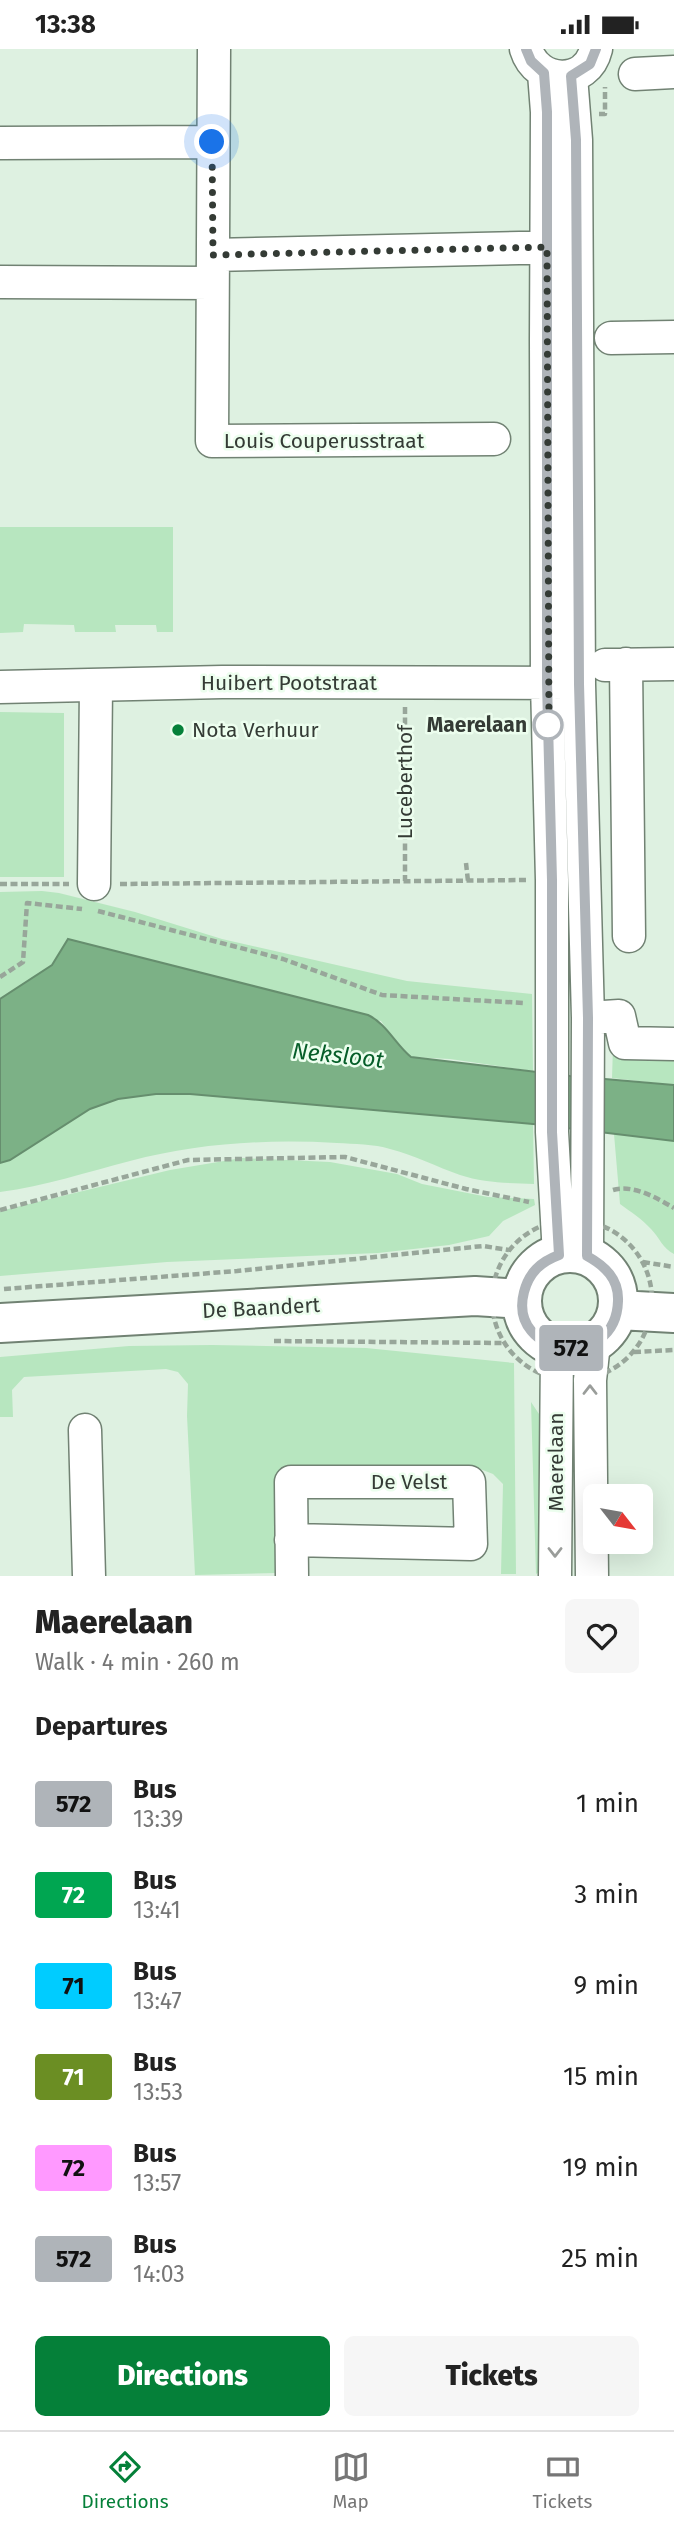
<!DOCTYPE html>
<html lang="en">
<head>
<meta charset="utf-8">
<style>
	:root { --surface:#fff; --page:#f6f6f6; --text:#222; --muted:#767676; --line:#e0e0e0; --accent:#058039 }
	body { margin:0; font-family:"Fira Sans",sans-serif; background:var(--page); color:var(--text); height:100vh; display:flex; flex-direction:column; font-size:26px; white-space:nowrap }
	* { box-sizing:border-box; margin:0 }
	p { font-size:23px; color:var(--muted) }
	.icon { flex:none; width:38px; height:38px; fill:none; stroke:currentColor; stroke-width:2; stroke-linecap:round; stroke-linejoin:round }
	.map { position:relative; height:1527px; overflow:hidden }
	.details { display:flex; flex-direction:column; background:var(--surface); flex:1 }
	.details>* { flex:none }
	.badge { padding:0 14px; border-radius:5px; font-size:24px; line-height:46px }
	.needle { width:46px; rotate:121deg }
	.buttons { position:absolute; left:583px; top:1435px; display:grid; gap:14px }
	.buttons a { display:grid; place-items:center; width:70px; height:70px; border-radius:10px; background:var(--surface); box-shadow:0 7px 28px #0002; font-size:35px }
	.you { position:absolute; width:35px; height:35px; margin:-18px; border:5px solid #fff; border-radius:50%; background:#1a73e8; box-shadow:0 0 0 10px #1a73e833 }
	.map>.badge { position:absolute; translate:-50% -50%; box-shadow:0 0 0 4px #fff }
	h2 { padding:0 35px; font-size:26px; line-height:63px }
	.round { display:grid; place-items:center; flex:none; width:74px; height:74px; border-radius:10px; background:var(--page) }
	.head { display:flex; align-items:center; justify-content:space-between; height:119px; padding:0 35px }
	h1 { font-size:33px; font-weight:800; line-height:52px }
	.cta { display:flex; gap:14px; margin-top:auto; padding:14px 35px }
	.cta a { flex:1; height:80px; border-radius:10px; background:var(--accent); color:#fff; font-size:28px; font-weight:800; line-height:80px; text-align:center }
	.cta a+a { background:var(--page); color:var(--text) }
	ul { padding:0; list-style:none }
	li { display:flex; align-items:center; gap:21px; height:91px; padding:0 35px }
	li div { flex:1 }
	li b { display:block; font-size:26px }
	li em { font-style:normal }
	li .badge { min-width:77px; font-weight:700; text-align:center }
	.status { display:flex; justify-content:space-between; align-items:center; height:49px; padding:0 35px; background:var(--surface); direction:ltr }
	.status svg { height:19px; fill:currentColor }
	.tab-bar { display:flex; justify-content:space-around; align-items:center; height:98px; border-top:2px solid var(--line); background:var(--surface); font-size:19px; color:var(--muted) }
	.tab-bar a { display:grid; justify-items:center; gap:4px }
	.tab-bar .on { color:var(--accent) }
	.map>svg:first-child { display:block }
</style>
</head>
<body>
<div class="status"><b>13:38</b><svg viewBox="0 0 49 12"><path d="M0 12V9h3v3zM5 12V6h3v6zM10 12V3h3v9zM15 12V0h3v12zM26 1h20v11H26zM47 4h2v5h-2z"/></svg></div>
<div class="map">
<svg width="674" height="1527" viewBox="0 0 674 1527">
	<rect width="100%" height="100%" fill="#def1e1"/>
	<!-- green -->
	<path fill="#b7e6bf" d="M0,478H173V583H157L156,576H115L116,583H75L74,576L24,575L23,583L0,584Z
		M0,663L64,664V828H0Z
		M42,842L59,844L135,863L222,890L407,932L532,945L533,1022L450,1010L411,1008L400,999L381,972L52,916L0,950V843Z
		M613,998L674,1001V1036L612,1029Z
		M156,1045H190L533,1075L534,1135C509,1134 484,1134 460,1126C437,1118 414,1106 390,1100C374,1095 354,1095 337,1094C267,1090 198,1094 130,1112C87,1123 45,1137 0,1143V1114L10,1111L90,1060L118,1050Z
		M614,1085L674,1092V1205C663,1200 659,1188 651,1180C642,1170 631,1163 620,1155Z
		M242,1109L330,1113L397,1125L422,1135L488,1148L534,1150L535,1156L503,1172L489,1187L449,1196L378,1204L167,1213L0,1227V1162L170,1121Z
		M212,1296L366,1299L514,1314L516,1525H501L503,1435L493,1425L475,1418L401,1420L277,1432L275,1450L277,1524L195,1526L187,1367L188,1335L178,1323L166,1320L24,1328L12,1341L13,1368H0V1308L129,1297Z
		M531,1353L541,1368L543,1520L536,1525Z"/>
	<!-- water -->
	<path fill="#7cb186" stroke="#668e6e" stroke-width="2" d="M68,890L368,966C387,975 395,995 411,1008L570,1027L674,1036V1092L533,1075L190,1045H156L118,1050L90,1060L10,1111L0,1114V950L52,916Z"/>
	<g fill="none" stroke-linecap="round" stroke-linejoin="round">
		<!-- minor casing -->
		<g stroke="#718273" stroke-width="35">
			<path id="minor" d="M214,0L212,392L494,390
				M526,0C537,36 587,38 596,0
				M544,24L547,63L546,291L547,634L552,831V1083L559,1206
				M635,25L674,23
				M571,27L576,91L579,635L588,969L587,1207
				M0,94L212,93
				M213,206L565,198
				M0,233L212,234
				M611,289L674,288
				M626,615L629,887
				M605,616L674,615
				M0,638L222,633L569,634
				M94,835L96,637
				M588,969L619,967L625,994L674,995
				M85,1381L89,1527
				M291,1491L471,1495L469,1433H291L292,1527
				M555,1527L557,1299
				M592,1527L590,1331L594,1294"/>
		</g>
		<!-- major casing -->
		<g stroke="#718273" stroke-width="42">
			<path id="major" d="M522 1252a48 48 0 1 1 96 0a48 48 0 1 1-96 0Z
				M618,1261L674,1264
				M0,1274L475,1247L522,1250"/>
		</g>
		<!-- path -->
		<path stroke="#98a69a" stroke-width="4.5" stroke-dasharray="7 3.5" stroke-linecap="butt" d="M599,65H605V38
			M405,658V832
			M466,814L468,832
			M0,835H69
			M120,835L528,831
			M98,862L283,910L382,946L524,954
			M0,928L23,913L27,854L82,860
			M613,1141C633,1135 657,1149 674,1159
			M0,1161L188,1111L345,1108L466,1140L529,1153
			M492 1251a80 80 0 1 1 160 0a80 80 0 1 1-160 0Z
			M643,1213L674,1218
			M4,1240L237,1222L483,1197L509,1201
			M274,1292L503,1294
			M634,1303L674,1301"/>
		<!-- minor -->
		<use href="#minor" stroke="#fff" stroke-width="32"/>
		<!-- major -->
		<use href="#major" stroke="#fff" stroke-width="38"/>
	</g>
	<!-- one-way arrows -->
	<defs><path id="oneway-chevron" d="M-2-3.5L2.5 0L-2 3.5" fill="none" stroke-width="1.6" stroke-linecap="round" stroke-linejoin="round" transform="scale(1.75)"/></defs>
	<g stroke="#9a9d9a">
		<use href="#oneway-chevron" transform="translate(590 1341) rotate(-90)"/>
		<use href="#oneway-chevron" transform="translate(555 1503) rotate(90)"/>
	</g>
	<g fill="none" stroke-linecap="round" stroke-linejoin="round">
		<!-- line casing -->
		<g stroke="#fff" stroke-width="16">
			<path id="line" d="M526,0L531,12L544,24L547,63V634L552,831V1083L559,1206C540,1213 529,1224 524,1243C507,1308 616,1323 618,1252C619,1230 605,1217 587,1207L588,969L579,635L576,91L571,27L590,15L596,0"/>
		</g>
		<!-- line -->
		<use href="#line" stroke="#afb4b9" stroke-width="10"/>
		<!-- walk -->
		<path stroke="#343b35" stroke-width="7" stroke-dasharray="0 12.6" d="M212,93L213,206L547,198L549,683L548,676"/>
	</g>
	<!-- markers -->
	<circle fill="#fff" stroke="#afb4b9" stroke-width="3.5" cx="548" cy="676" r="14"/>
	<circle fill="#058039" stroke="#ecfeee" stroke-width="2.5" cx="178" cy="681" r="7"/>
	<g text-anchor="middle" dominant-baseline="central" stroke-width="5" stroke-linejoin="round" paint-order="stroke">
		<!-- street labels -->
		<g font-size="21" fill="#343b35" stroke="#ecfeee">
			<text x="324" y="392">Louis Couperusstraat</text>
			<text x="289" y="634">Huibert Pootstraat</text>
			<text transform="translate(405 733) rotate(-90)">Luceberthof</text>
			<text transform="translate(261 1259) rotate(-3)">De Baandert</text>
			<text transform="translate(556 1413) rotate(-90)">Maerelaan</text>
			<text x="409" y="1433">De Velst</text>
		</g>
		<!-- stop labels -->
		<g font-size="21" font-weight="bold" fill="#343b35" stroke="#ecfeee" text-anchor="end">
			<text x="527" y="676">Maerelaan</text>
		</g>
		<!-- poi labels -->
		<g font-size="21" fill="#343b35" stroke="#ecfeee" text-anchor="start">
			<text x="192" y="681">Nota Verhuur</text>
		</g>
		<!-- water labels -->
		<g font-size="23" font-style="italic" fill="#065e29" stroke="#ecfeee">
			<text transform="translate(338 1006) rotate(6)">Neksloot</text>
		</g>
	</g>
</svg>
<div class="buttons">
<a><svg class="needle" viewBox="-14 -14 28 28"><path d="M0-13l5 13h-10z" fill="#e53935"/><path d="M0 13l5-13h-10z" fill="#767676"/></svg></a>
</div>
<div class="you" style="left:212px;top:93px"></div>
<b class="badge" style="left:571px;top:1299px;background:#afb4b9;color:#111">572</b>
</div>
<section class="details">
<div class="head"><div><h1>Maerelaan</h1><p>Walk · 4 min · 260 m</p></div><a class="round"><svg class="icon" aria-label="heart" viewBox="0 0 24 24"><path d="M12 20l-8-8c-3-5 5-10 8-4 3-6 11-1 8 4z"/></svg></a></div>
<h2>Departures</h2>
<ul>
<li><span class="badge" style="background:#afb4b9;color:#111">572</span><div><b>Bus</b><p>13:39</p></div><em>1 min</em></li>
<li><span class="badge" style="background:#00a651;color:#fff">72</span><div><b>Bus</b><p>13:41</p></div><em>3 min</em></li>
<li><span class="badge" style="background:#0cf;color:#111">71</span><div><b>Bus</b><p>13:47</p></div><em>9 min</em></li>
<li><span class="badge" style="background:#6b8e23;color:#fff">71</span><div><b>Bus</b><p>13:53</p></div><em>15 min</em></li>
<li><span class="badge" style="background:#f9f;color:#111">72</span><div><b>Bus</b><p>13:57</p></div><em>19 min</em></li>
<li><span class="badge" style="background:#afb4b9;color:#111">572</span><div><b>Bus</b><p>14:03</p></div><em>25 min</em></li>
</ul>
<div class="cta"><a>Directions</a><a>Tickets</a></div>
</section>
<nav class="tab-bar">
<a class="on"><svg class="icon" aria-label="directions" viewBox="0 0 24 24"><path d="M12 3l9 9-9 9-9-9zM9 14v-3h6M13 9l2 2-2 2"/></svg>Directions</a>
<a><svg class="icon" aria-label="map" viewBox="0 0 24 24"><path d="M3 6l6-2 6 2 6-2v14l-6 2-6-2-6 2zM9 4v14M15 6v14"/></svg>Map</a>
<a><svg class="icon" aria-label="tickets" viewBox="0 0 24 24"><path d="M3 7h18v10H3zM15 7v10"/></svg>Tickets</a>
</nav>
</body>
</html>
